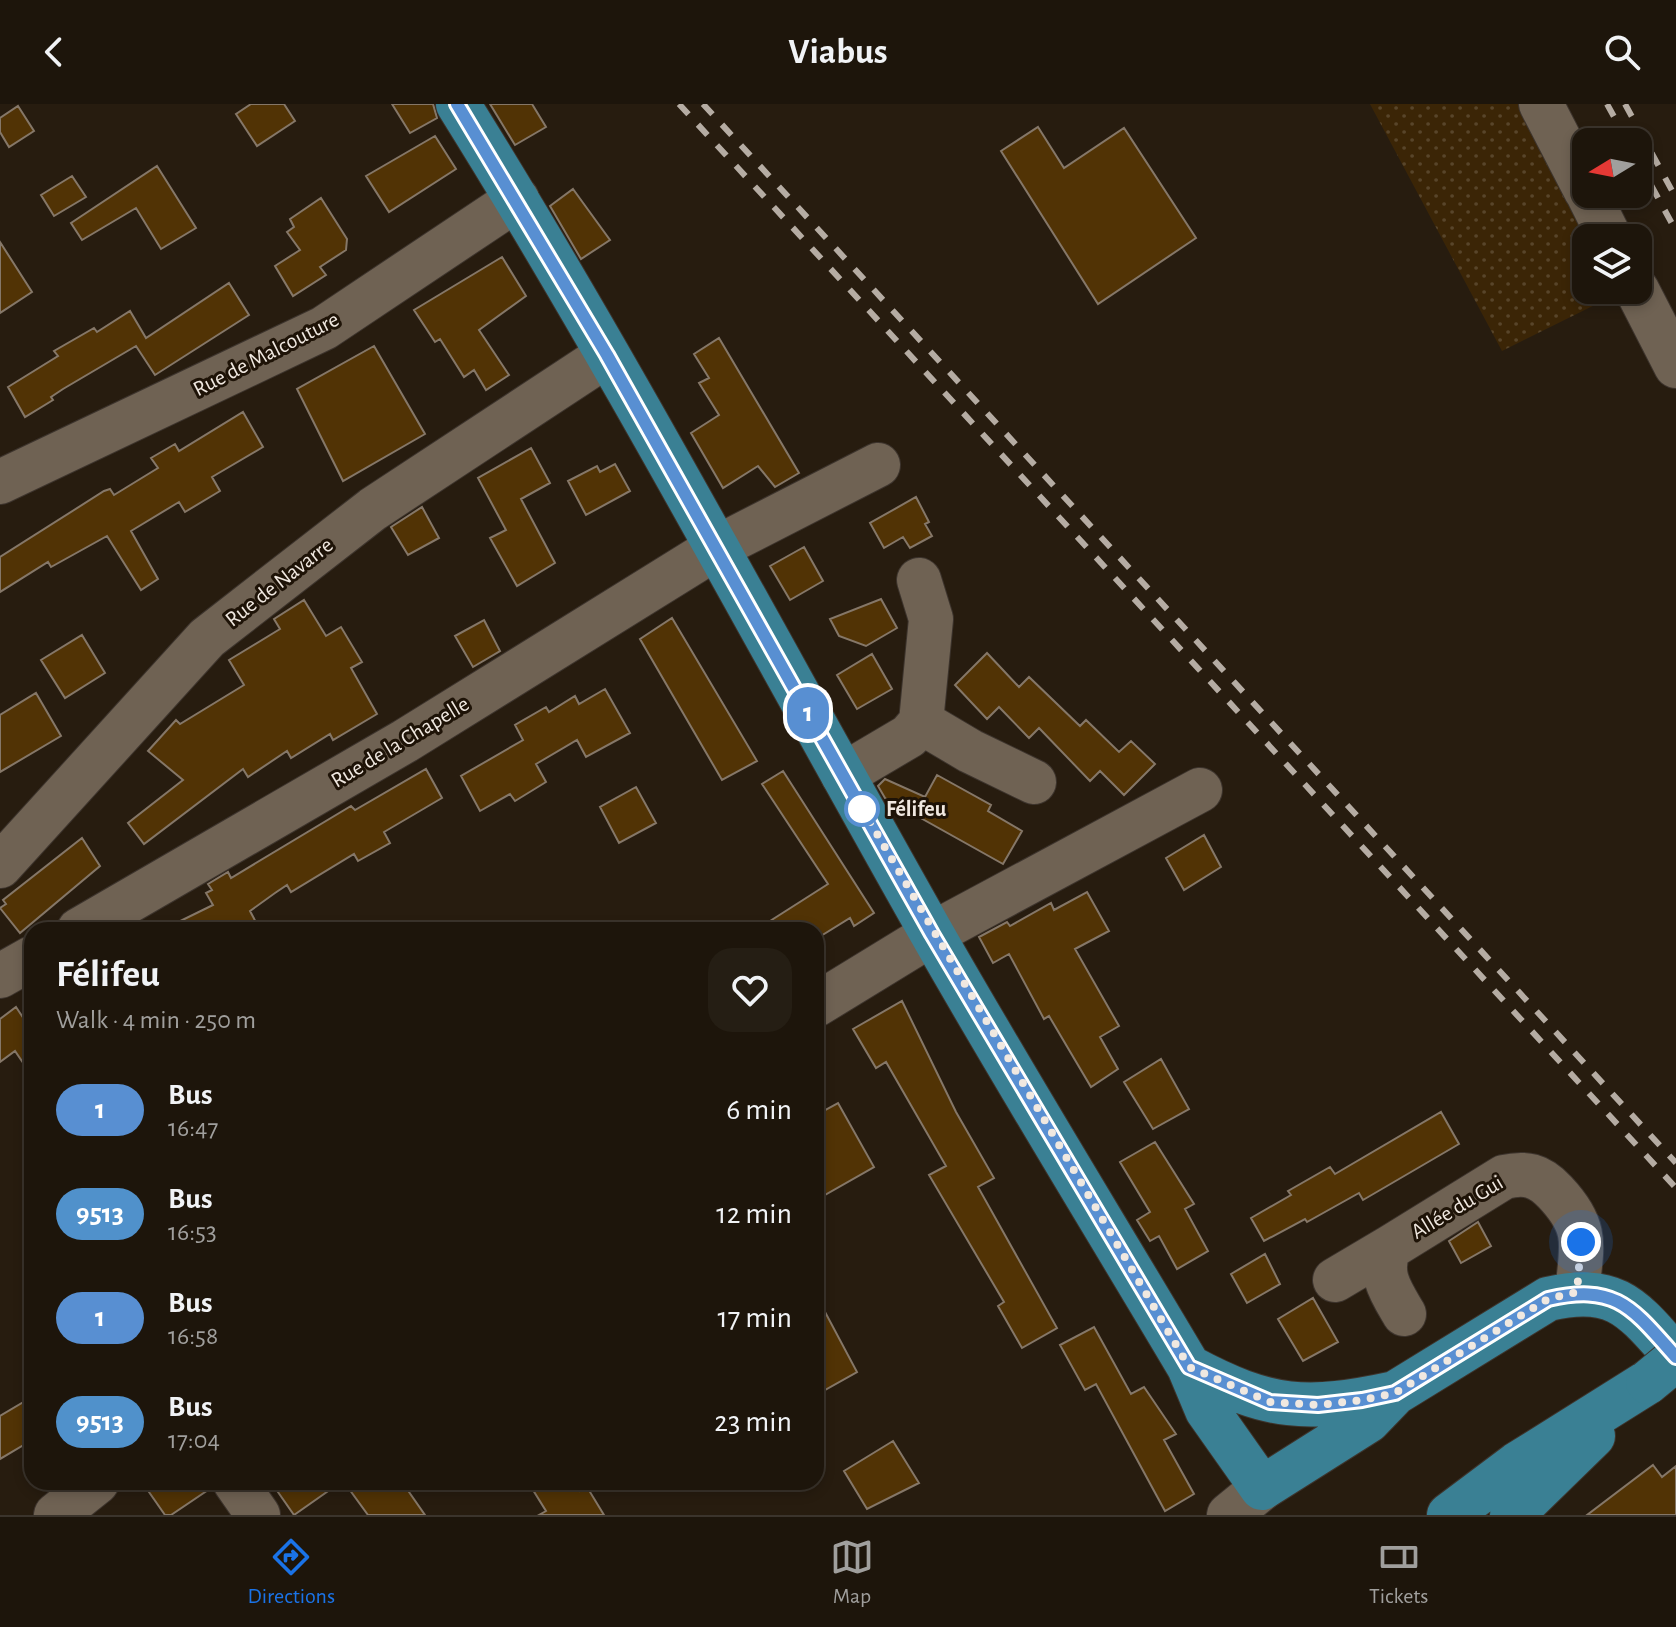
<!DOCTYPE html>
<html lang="en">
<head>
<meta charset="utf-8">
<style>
	:root { --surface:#1d150b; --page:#251e14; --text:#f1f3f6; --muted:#a09f9d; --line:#3b342c; --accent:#1a73e8 }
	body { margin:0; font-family:"Alegreya Sans",sans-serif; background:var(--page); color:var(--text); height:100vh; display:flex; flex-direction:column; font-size:30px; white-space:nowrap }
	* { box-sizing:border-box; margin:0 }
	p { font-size:26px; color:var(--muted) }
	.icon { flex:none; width:44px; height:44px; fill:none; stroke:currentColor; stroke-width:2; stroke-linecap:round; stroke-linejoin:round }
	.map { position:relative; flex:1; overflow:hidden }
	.drawer { position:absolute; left:24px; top:818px; width:800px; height:568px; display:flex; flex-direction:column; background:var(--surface); border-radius:24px; box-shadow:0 4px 12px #0003,0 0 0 2px var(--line) }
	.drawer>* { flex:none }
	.badge { padding:0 16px; border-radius:26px; font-size:28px; line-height:52px }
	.needle { width:52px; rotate:260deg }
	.buttons { position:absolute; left:1572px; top:24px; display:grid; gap:16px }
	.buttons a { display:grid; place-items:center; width:80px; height:80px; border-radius:16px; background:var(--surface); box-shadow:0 4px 12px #0003,0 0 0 2px var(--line); font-size:40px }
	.you { position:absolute; width:40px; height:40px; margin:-20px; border:6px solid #fff; border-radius:50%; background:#1a73e8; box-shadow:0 0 0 12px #1a73e833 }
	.map>.badge { position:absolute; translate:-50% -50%; box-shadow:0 0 0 4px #fff }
	.round { display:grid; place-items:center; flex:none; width:84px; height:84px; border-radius:24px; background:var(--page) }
	.overview { display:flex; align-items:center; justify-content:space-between; height:136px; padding:0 32px }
	h1 { font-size:38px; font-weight:700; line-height:60px }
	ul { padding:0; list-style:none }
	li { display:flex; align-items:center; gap:24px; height:104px; padding:0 32px }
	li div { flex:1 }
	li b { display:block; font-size:30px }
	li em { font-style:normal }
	li .badge { min-width:88px; font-weight:700; text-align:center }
	header { display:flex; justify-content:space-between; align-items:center; height:104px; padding:0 32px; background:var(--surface); font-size:36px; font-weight:700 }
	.menu { display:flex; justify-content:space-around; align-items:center; height:112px; border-top:2px solid var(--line); background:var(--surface); font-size:22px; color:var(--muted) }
	.menu a { display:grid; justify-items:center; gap:4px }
	.menu .active { color:var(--accent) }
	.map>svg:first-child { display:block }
</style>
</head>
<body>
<header><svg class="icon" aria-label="back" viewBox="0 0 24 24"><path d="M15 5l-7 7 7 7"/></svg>Viabus<svg class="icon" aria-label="search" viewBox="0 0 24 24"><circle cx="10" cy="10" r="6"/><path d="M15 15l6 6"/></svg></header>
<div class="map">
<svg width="1676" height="1411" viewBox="0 0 1676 1411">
	<defs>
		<pattern id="park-dots" width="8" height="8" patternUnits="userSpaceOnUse" patternTransform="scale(2)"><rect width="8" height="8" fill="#3b2506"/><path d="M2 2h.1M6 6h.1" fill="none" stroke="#58452a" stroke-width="1.8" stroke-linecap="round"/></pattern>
	</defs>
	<rect width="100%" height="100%" fill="#271c0f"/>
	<!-- park -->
	<path fill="url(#park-dots)" d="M1370,0H1519L1590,134H1586V186L1619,189L1502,247Z"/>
	<!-- building -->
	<path fill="#513305" stroke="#857768" stroke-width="2" d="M251,0H284L295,17L257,42L236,10Z
		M392,0H433L437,14L410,29Z
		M490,0H532L546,23L515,41Z
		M18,2L34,27L9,43L0,28V14Z
		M1038,23L1064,64L1124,24L1196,134L1098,200L1001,47Z
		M435,32L456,65L389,108L366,72Z
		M157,62L196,124L161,145L136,104L82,136L71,119Z
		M72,72L86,93L54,112L41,91Z
		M573,85L610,136L581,155L550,102Z
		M321,94L347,135L346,146L320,163L326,171L293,192L275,162L300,146L287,128L294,123L290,115Z
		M0,138L32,188L0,209Z
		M502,153L526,192L479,226L509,271L486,286L474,266L464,273L440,235L435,238L414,206Z
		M229,179L249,211L155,271L136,242L63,285L51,293L53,296L25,313L8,283L58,252L54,247L94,224L97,228L130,207L146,234Z
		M719,234L799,369L775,383L758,362L723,384L691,329L719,311L699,279L709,274L694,250Z
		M374,242L425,330L343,377L297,285Z
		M243,308L263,343L212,373L220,387L185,408L179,398L131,427L158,475L141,486L107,432L51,463L48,458L0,488V453L104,387L110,385L114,391L158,364L151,354L175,340L179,347Z
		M531,344L550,379L521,395L555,459L517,482L490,434L506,426L478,374Z
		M615,360L630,387L586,411L568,377L597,362L600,368Z
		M916,393L929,418L925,420L932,432L910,444L903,433L884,444L870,419Z
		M422,403L439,434L408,451L391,423Z
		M804,443L823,477L790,496L770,462Z
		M881,495L897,524L866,542L839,532L830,515Z
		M304,496L326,532L341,523L362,558L351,564L377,610L333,636L330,630L291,654L287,647L248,673L243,665L144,740L128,719L183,676L148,647L176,616L180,620L244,581L229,556L280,525L274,515Z
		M672,514L757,657L722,676L640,535Z
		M484,516L500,547L473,563L455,532Z
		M82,531L105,569L65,594L41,556Z
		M987,549L1019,583L1029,573L1080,622L1086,616L1119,648L1131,637L1155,660L1124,691L1100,667L1090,677L1039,624L1029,634L999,603L987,615L955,581Z
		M872,550L892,585L857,605L837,571Z
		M605,585L630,629L586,653L577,636L536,660L546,678L515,697L510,690L480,707L461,672L523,636L515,621L546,603L549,608L575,592L579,600Z
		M36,589L61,632L0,668V611Z
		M426,665L442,694L384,728L390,739L358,757L354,750L291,788L287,781L275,789L250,807L258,822L235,826L230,818L217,826H162L213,801L206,789L212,786L208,780L228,768L231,774L351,702L355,706Z
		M783,667L874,809L854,822L850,814L816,835V826H756L828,780L762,680Z
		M937,671L991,701L988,707L1022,727L1003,760L885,694L878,682L885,675L925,693Z
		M636,683L656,719L619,739L600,703Z
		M1204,731L1221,763L1184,786L1166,754Z
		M82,734L100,762L20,829L0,804L6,800L3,796Z
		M1087,788L1109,827L1075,845L1119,922L1100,933L1118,965L1091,983L1049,912L1044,915L1009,850L993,859L979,833L1007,818L1010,822L1051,799L1054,806Z
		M902,897L956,1008L994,1074L978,1083L1057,1224L1022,1244L998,1202L1004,1198L929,1071L946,1062L886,958L876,964L853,925Z
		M16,903L32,927V972L15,947L0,958V915Z
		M1161,955L1189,1005L1153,1025L1124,978Z
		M838,999L874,1063L816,1096V1011Z
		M1441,1008L1459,1040L1363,1096L1359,1089L1307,1118L1305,1115L1264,1137L1251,1114L1291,1091L1288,1087L1330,1063L1335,1070Z
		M1155,1038L1194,1100L1185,1105L1208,1147L1177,1165L1159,1132L1150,1137L1137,1116L1150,1108L1120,1058Z
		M1478,1118L1491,1142L1461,1159L1449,1137Z
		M1265,1150L1280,1180L1247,1199L1231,1170Z
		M816,1191L857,1268L816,1291Z
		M1313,1194L1338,1238L1303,1257L1278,1215Z
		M1094,1223L1131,1290L1144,1283L1176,1330L1164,1336L1194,1390L1165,1407L1096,1280L1085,1286L1060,1241Z
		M32,1293V1336L0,1355V1312Z
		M893,1337L919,1379L867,1405L844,1367Z
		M1653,1361L1662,1373L1676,1362V1411H1587Z
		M142,1378H210L211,1384L171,1411H165Z
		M271,1378H341L294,1411Z
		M344,1378H402L425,1411H368Z
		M528,1378H574L580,1387L587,1383L604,1411H539L546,1407Z"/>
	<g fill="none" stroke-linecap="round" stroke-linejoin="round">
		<!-- minor casing -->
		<g stroke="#3d342d" stroke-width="46">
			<path id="minor" d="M1541,0L1586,87
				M1588,90L1610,134
				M1637,186L1676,262
				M0,378L324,224L517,95
				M921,618L970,647L1034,678
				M843,671L909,632L921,618L931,515L919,476
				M0,762L207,534L373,405L607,251
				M79,826L405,637L716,444L878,361
				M0,872L32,854
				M816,901L932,830L1200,686
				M1335,1176L1389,1144
				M1404,1210C1391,1188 1378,1170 1389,1144L1504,1073C1526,1068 1539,1071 1555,1088C1589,1124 1582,1141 1577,1188
				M235,1378L258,1411
				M56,1411L97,1378
				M1229,1411L1262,1384"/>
		</g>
		<!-- major casing -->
		<g stroke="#3d342d" stroke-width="46">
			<path id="major" d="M458,0C626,269 774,551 931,828C1014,974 1103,1118 1189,1263L1207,1306L1262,1384L1368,1317L1395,1289L1548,1195C1617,1179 1633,1205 1676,1253
				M1189,1263C1269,1306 1307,1308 1395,1289
				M1449,1411L1517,1360L1648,1278
				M1512,1411L1593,1332"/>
		</g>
		<!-- minor -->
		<use href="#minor" stroke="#6f6253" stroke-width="44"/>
		<!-- major -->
		<use href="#major" stroke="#3a8094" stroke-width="44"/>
		<!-- rail -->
		<path stroke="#b5aca3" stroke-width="6" stroke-dasharray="14 14" stroke-linecap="butt" d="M679,0L1676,1084
			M703,0L1676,1059
			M1607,0L1628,38
			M1625,0L1676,94
			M1638,57L1676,127"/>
		<!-- major-bridge casing -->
		<g stroke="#3d342d" stroke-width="46" stroke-linecap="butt">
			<path id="major-bridge" d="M1648,1278L1676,1255"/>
		</g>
		<!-- major-bridge -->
		<use href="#major-bridge" stroke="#3a8094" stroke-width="44"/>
	</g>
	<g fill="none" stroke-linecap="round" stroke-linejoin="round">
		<!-- line casing -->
		<g stroke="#fff" stroke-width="18">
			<path id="line" d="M457,0L607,251L932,830L1189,1263L1270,1298L1318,1301L1362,1296L1395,1289L1548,1195C1617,1179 1633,1205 1676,1253"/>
		</g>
		<!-- line -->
		<use href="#line" stroke="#588fd2" stroke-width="12"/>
		<!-- walk -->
		<path stroke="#f0e8e0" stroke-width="8" stroke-dasharray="0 14.4" d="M862,705L859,699L1189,1263L1270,1298L1318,1301L1362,1296L1395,1289L1548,1195L1577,1188L1581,1138"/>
	</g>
	<!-- markers -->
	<circle fill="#fff" stroke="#588fd2" stroke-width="4" cx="862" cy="705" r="16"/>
	<g text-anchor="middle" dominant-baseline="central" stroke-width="6" stroke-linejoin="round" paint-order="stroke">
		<!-- street labels -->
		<g font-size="22" fill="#f0e8e0" stroke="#1e1307">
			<text transform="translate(266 250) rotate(-27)">Rue de Malcouture</text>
			<text transform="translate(279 478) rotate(-38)">Rue de Navarre</text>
			<text transform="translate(400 638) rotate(-31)">Rue de la Chapelle</text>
			<text transform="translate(1457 1103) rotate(-31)">Allée du Gui</text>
		</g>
		<!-- stop labels -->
		<g font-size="22" font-weight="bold" fill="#f0e8e0" stroke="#1e1307" text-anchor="start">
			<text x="886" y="705">Félifeu</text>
		</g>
	</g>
</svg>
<div class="buttons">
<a><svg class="needle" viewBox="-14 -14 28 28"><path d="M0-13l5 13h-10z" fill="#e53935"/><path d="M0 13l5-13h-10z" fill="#a09f9d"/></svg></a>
<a><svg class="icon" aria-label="layers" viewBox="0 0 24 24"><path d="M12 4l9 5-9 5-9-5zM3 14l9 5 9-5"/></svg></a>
</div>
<div class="you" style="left:1581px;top:1138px"></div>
<b class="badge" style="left:808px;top:609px;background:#588fd2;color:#fff">1</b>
<section class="drawer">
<div class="overview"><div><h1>Félifeu</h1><p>Walk · 4 min · 250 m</p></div><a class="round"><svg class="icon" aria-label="heart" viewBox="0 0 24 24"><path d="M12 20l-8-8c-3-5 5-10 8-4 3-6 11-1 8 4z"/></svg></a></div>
<ul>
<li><span class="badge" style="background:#588fd2;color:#fff">1</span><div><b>Bus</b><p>16:47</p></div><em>6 min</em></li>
<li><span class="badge" style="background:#5091cb;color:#fff">9513</span><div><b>Bus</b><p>16:53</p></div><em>12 min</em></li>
<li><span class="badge" style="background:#588fd2;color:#fff">1</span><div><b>Bus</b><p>16:58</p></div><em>17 min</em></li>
<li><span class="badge" style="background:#5091cb;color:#fff">9513</span><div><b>Bus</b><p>17:04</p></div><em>23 min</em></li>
</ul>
</section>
</div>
<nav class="menu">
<a class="active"><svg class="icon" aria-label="directions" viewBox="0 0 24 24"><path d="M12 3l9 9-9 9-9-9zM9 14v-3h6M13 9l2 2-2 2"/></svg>Directions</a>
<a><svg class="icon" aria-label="map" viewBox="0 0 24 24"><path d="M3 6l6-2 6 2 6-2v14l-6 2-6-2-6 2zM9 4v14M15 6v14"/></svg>Map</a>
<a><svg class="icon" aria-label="tickets" viewBox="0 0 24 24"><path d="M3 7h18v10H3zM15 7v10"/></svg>Tickets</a>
</nav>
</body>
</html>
